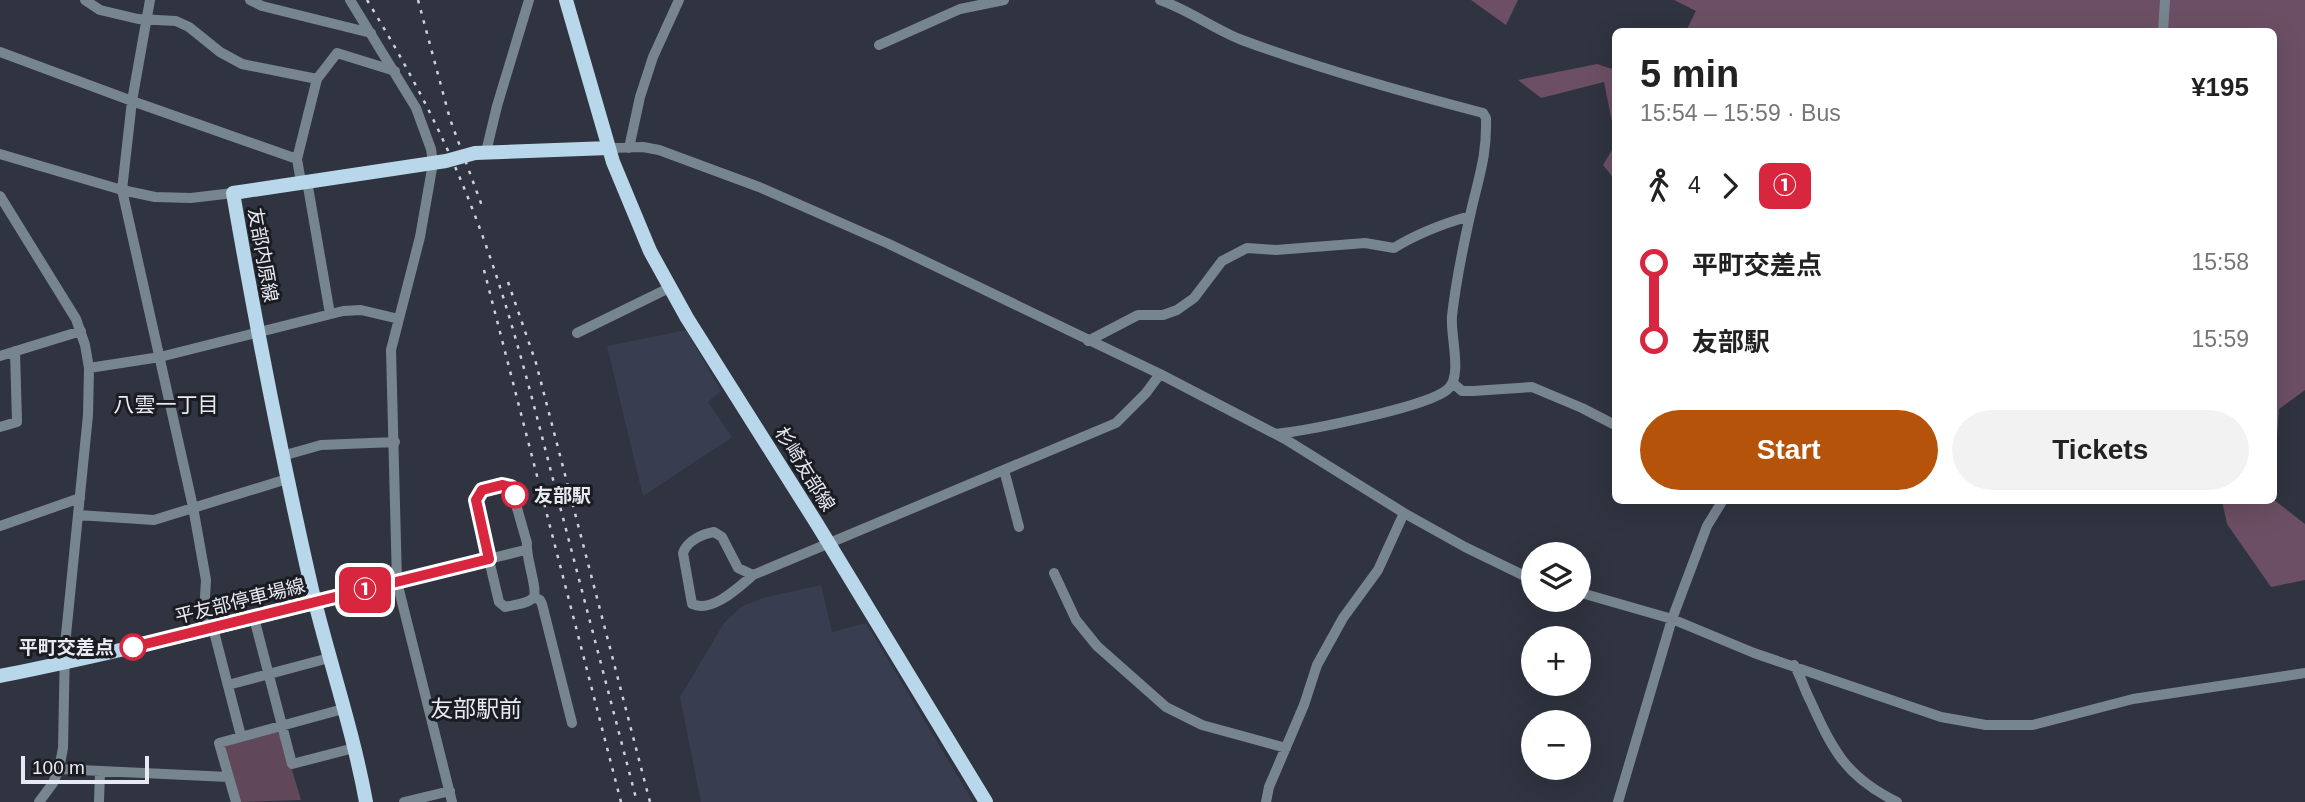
<!DOCTYPE html>
<html lang="en">
<head>
<meta charset="utf-8">
<style>
	:root { --surface:#fff; --page:#f2f2f2; --text:#222; --muted:#767676; --accent:#b45309 }
	body { margin:0; font-family:Helvetica,"Noto Sans JP",sans-serif; background:var(--page); color:var(--text); height:100vh; display:flex; flex-direction:column; font-size:26px; white-space:nowrap }
	* { box-sizing:border-box; margin:0 }
	p { font-size:23px; color:var(--muted) }
	.icon { flex:none; width:38px; height:38px; fill:none; stroke:currentColor; stroke-width:2; stroke-linecap:round; stroke-linejoin:round }
	.map { position:relative; flex:1; overflow:hidden }
	.panel { position:absolute; left:1612px; top:28px; width:665px; height:476px; display:flex; flex-direction:column; background:var(--surface); border-radius:10px; box-shadow:0 7px 28px #0002 }
	.panel>* { flex:none }
	.badge { padding:0 14px; border-radius:10px; font-size:24px; line-height:46px }
	.fabs { position:absolute; left:1521px; top:542px; display:grid; gap:14px }
	.fabs a { display:grid; place-items:center; width:70px; height:70px; border-radius:50%; background:var(--surface); box-shadow:0 7px 28px #0002; font-size:35px }
	.scale { position:absolute; left:21px; bottom:18px; width:128px; box-sizing:border-box; padding-left:7px; border:4px solid #e7eaf2; border-top:0; font-size:19px; line-height:24px; white-space:nowrap; color:#e7eaf2; -webkit-text-stroke:5px #1a1c21; paint-order:stroke }
	.map>.badge { position:absolute; translate:-50% -50%; box-shadow:0 0 0 4px #fff }
	.legs { display:flex; align-items:center; gap:10px; height:77px; padding:0 28px; font-size:23px }
	.legs p { margin-inline-start:auto }
	.head { display:flex; align-items:center; justify-content:space-between; height:119px; padding:0 28px }
	h1 { font-size:38px; font-weight:600; line-height:52px }
	.button { display:flex; gap:14px; margin-top:auto; padding:14px 28px }
	.button a { flex:1; height:80px; border-radius:42px; background:var(--accent); color:#fff; font-size:28px; font-weight:600; line-height:80px; text-align:center }
	.button a+a { background:var(--page); color:var(--text) }
	ul { padding:0 28px; list-style:none }
	li { display:flex; align-items:center; gap:24px; height:77px; font-size:26px }
	li i { display:grid; place-items:center; width:10px; height:100%; margin:0 9px; background:currentColor }
	li i::after { content:''; width:18px; height:18px; margin:-9px; border:5px solid; border-radius:50%; background:var(--surface) }
	li p { margin-inline-start:auto }
	li:first-child i { background:linear-gradient(#0000 50%,currentColor 0) }
	li:last-child i { background:linear-gradient(currentColor 50%,#0000 0) }
	.map>svg:first-child { display:block }
</style>
</head>
<body>
<div class="map">
<svg width="2305" height="802" viewBox="0 0 2305 802">
	<rect width="100%" height="100%" fill="#303440"/>
	<!-- built -->
	<path fill="#383e4f" d="M686,330L721,391L708,402L732,437L643,496L607,346Z
		M821,585L832,632L866,623L973,802H701L680,697L724,623L741,607L763,598Z"/>
	<!-- green -->
	<path fill="#604759" d="M280,730L301,800L240,802L225,746Z"/>
	<!-- forest -->
	<path fill="#6c4f64" d="M1471,0H1518L1506,25Z
		M1674,0H2305V390L2279,409L2273,492V32L1686,31L1696,11Z
		M1597,64L1615,70V137L1604,82L1541,98L1518,80Z
		M1615,145V180L1603,165Z
		M2273,499L2305,524V580L2271,587L2227,524L2222,501Z"/>
	<g fill="none" stroke-linecap="round" stroke-linejoin="round">
		<!-- minor -->
		<path stroke="#77858f" stroke-width="10" d="M85,0L100,10L138,19L176,21L189,27L220,52L242,64L317,79
			M150,0L132,101L122,190L193,507L206,580L203,630
			M250,0L262,6L371,33
			M350,0L416,108L431,149L433,163L420,237L391,350L397,582L452,802
			M1160,0C1189,10 1214,29 1242,40C1320,69 1402,92 1483,113L1486,118C1487,154 1480,173 1472,207C1464,242 1456,280 1452,316C1450,335 1463,376 1448,389C1429,407 1305,431 1275,434
			M2163,32L2165,0
			M879,45L960,9L1004,0
			M0,52L132,101L297,159L301,182
			M609,148L643,147L659,150L759,187L889,244L1160,374L1285,439L1404,513L1465,547L1533,580
			M629,148L640,97L653,57L679,0
			M486,152L497,106L529,0
			M0,154L122,190L155,197L191,198L233,193
			M297,159L317,79L337,53L395,71
			M307,181L330,314
			M0,196L76,319L85,345L89,368L88,415L65,645L63,748L59,769L53,783L39,802
			M577,333L669,288
			M1088,341L1138,315H1163L1177,310L1194,298L1222,261L1247,248L1276,250L1365,243L1394,248C1418,233 1442,224 1470,216
			M0,356L81,331
			M89,368L160,357L343,311L361,310L399,319
			M1453,383L1462,391H1473L1532,387L1582,408L1615,425
			M0,427L17,422L15,351
			M282,456L321,445L395,442
			M1004,470L1019,527
			M503,485L511,487L527,543C525,557 539,591 533,598C527,604 513,605 505,607L499,602L476,505C477,489 489,489 503,485Z
			M78,515L154,520L287,479
			M0,526L80,498
			M489,559L525,550
			M1054,573L1076,620L1097,646L1166,707L1202,725L1286,748
			M753,575L738,568L722,537L714,532C702,534 687,541 683,553L692,604C712,613 738,588 753,575L1116,423L1146,393L1160,374
			M1578,592L1672,619L1754,653L1941,717L1986,725H2033L2133,699L2305,673
			M534,597L540,600L542,604L572,723
			M254,618L292,764L354,748
			M213,628L241,736
			M1794,665C1801,676 1804,689 1810,700C1833,751 1846,777 1897,802
			M228,685L329,658
			M59,769L228,777
			M99,802L100,772
			M236,802L219,743L343,709
			M404,802L450,791
			M1266,802L1269,787L1304,705L1317,665L1343,618L1378,570L1404,513
			M1618,802L1672,619L1707,526L1723,500"/>
		<!-- major -->
		<path stroke="#b9d7ea" stroke-width="14" d="M566,0L613,162L650,251L687,318L817,524L986,802
			M0,676C164,643 326,599 489,559
			M366,802C353,730 329,661 312,590C282,459 256,326 233,193L446,161L475,153L609,148"/>
		<!-- rail -->
		<path stroke="#ced1d9" stroke-width="2.5" stroke-dasharray="3.5 7" stroke-linecap="butt" d="M367,0C408,67 444,135 472,208C511,307 535,411 562,514C587,610 612,706 637,802
			M418,0L450,119L482,206
			M484,270L621,802
			M508,282L536,363L650,802"/>
	</g>
	<g fill="none" stroke-linecap="round" stroke-linejoin="round">
		<!-- line-1 casing -->
		<g stroke="#fff" stroke-width="16">
			<path id="line-1" d="M133,647L489,559L476,500L482,490L502,485L511,487L515,495"/>
		</g>
		<!-- line-1 -->
		<use href="#line-1" stroke="#d7263d" stroke-width="10"/>
	</g>
	<!-- markers -->
	<g fill="#fff" stroke="#d7263d" stroke-width="3.5">
		<circle cx="515" cy="495" r="12"/>
		<circle cx="133" cy="647" r="12"/>
	</g>
	<g text-anchor="middle" dominant-baseline="central" stroke-width="6" stroke-linejoin="round" paint-order="stroke">
		<!-- street labels -->
		<g font-size="19" fill="#e7eaf2" stroke="#1a1c21">
			<text transform="translate(263 255) rotate(80)">友部内原線</text>
			<text transform="translate(805 469) rotate(58)">杉崎友部線</text>
			<text transform="translate(240 601) rotate(-14)">平友部停車場線</text>
		</g>
		<!-- stop labels -->
		<g font-size="19" font-weight="bold" fill="#e7eaf2" stroke="#1a1c21" text-anchor="start">
			<text x="534" y="495">友部駅</text>
			<text x="114" y="647" text-anchor="end">平町交差点</text>
		</g>
		<!-- neighbourhood labels -->
		<g font-size="21" fill="#e7eaf2" stroke="#1a1c21">
			<text x="166" y="404">八雲一丁目</text>
		</g>
		<!-- quarter labels -->
		<g font-size="23" fill="#e7eaf2" stroke="#1a1c21">
			<text x="476" y="709">友部駅前</text>
		</g>
	</g>
</svg>
<div class="fabs">
<a><svg class="icon" aria-label="layers" viewBox="0 0 24 24"><path d="M12 4l9 5-9 5-9-5zM3 14l9 5 9-5"/></svg></a>
<a>+</a>
<a>−</a>
</div>
<div class="scale">100 m</div>
<b class="badge" style="left:365px;top:590px;background:#d7263d;color:#fff">①</b>
<section class="panel">
<div class="head"><div><h1>5 min</h1><p>15:54 – 15:59 · Bus</p></div><b>¥195</b></div>
<div class="legs"><svg class="icon" aria-label="walk" viewBox="0 0 24 24"><circle cx="13" cy="4" r="2"/><path d="M13 8l-2 6 4 7M11 14l-3 7M7 12l3-4h3l4 4"/></svg>4<svg class="icon" aria-label="forward" viewBox="0 0 24 24"><path d="M9 5l7 7-7 7"/></svg><b class="badge" style="background:#d7263d;color:#fff">①</b></div>
<ul>
<li><i style="color:#d7263d"></i><b>平町交差点</b><p>15:58</p></li>
<li><i style="color:#d7263d"></i><b>友部駅</b><p>15:59</p></li>
</ul>
<div class="button"><a>Start</a><a>Tickets</a></div>
</section>
</div>
</body>
</html>
